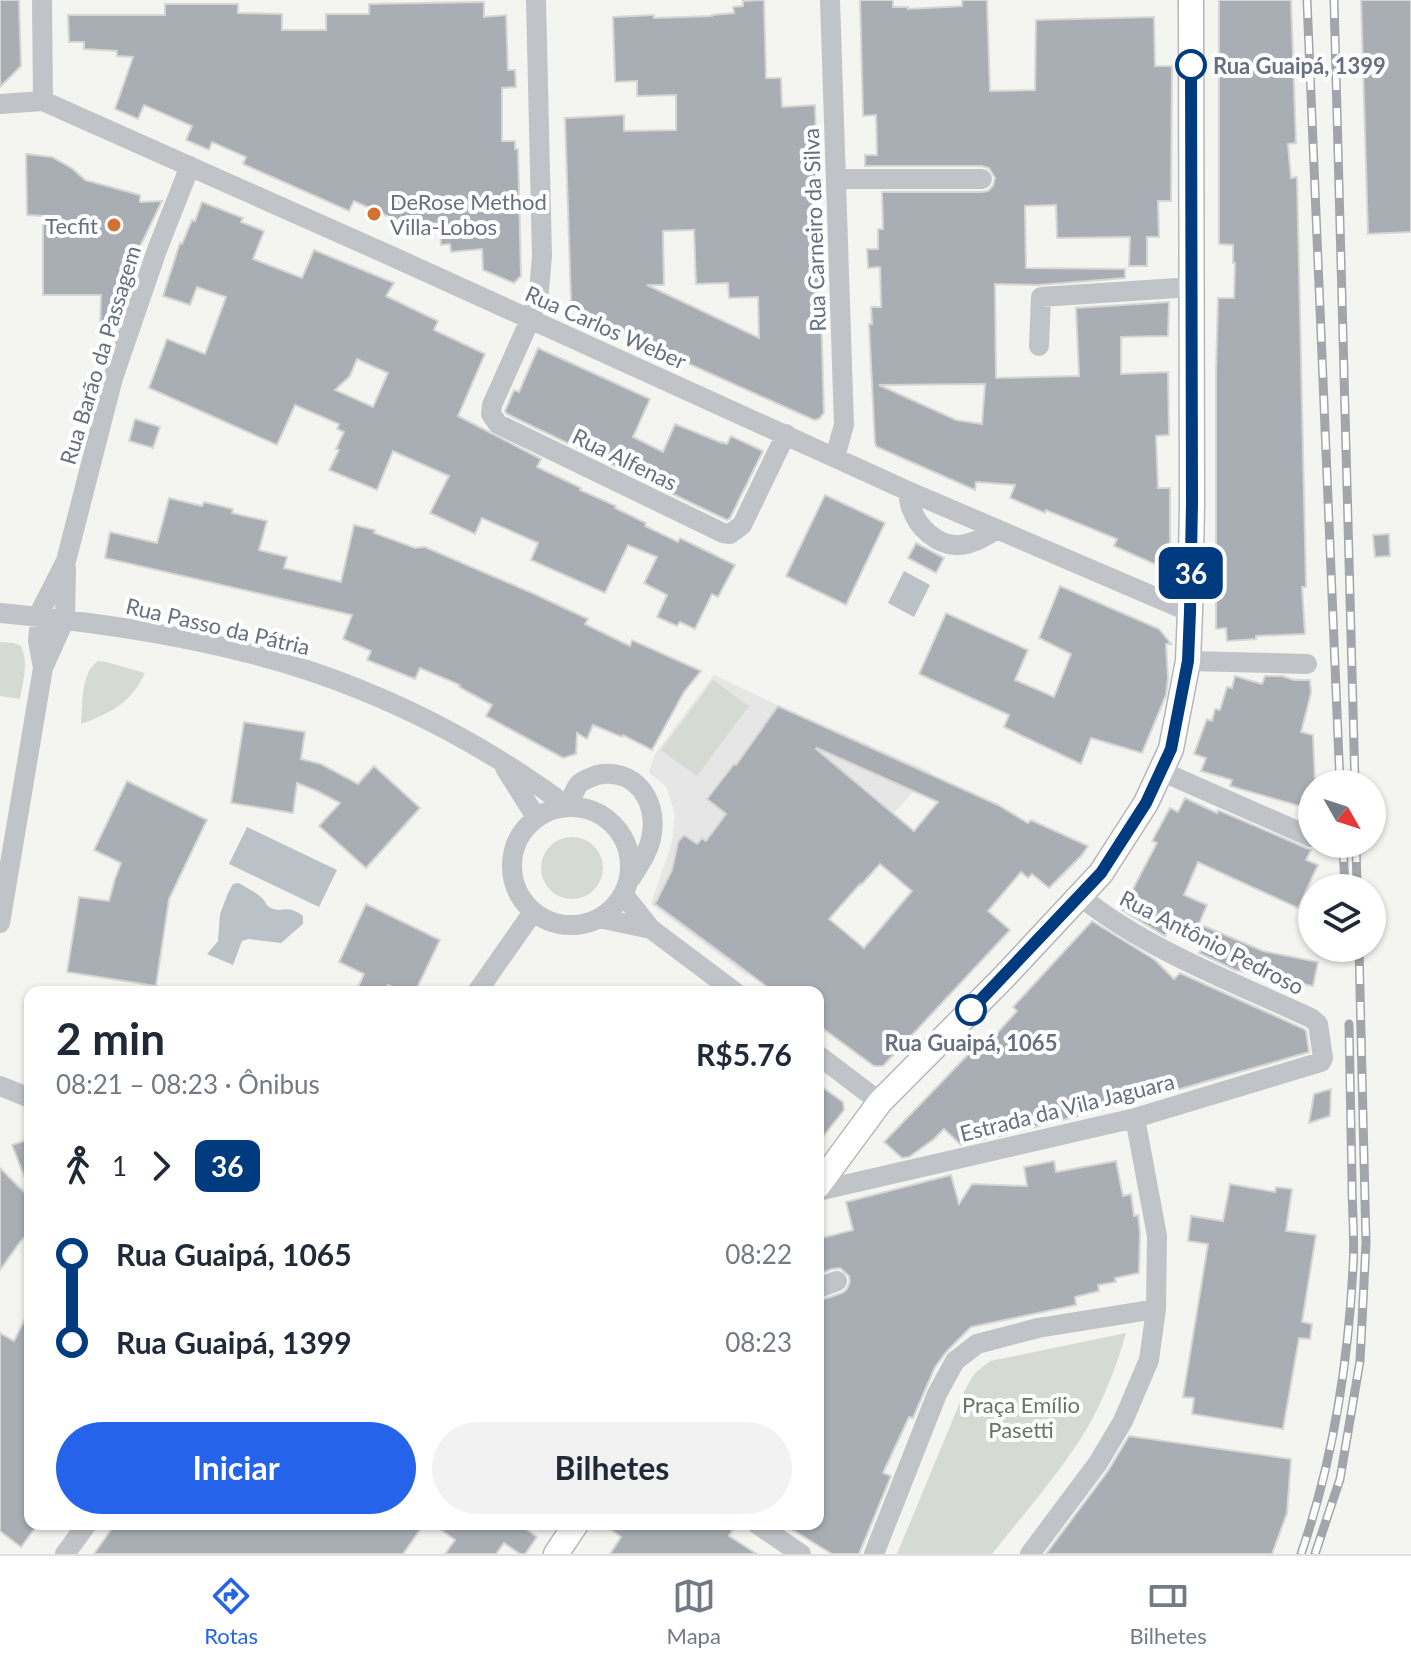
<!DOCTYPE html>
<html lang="pt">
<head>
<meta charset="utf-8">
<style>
	:root { --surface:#fff; --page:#f2f2f3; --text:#1f2937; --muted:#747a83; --line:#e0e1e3; --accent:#2563eb }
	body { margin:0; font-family:Lato,sans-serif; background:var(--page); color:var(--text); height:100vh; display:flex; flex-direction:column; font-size:30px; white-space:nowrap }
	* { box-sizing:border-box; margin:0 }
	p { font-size:26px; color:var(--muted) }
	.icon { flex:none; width:44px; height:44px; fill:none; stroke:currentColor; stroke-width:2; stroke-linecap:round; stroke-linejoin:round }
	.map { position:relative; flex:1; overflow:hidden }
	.drawer { position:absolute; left:24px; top:986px; width:800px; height:544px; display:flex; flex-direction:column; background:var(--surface); border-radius:16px; box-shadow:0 2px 6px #0004 }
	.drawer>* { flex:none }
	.badge { padding:0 16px; border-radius:12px; font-size:28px; line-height:52px }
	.needle { width:52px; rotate:129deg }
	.fabs { position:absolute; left:1298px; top:770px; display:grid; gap:16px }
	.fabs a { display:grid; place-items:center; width:88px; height:88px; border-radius:50%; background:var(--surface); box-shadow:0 2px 6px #0004; font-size:40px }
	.map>.badge { position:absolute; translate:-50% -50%; box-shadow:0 0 0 4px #fff }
	.legs { display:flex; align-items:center; gap:12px; height:88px; padding:0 32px; font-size:26px }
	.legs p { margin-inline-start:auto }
	.overview { display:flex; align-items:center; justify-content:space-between; height:136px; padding:0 32px }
	h1 { font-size:44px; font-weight:700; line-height:60px }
	.cta { display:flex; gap:16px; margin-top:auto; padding:16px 32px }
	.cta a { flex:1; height:92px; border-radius:48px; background:var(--accent); color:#fff; font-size:32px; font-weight:700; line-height:92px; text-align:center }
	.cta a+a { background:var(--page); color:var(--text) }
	ul { padding:0 32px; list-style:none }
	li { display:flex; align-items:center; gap:28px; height:88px; font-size:30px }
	li i { display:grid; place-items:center; width:12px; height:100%; margin:0 10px; background:currentColor }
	li i::after { content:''; width:20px; height:20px; margin:-10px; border:6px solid; border-radius:50%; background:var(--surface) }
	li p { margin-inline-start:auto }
	li:first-child i { background:linear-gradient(#0000 50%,currentColor 0) }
	li:last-child i { background:linear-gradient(currentColor 50%,#0000 0) }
	.tabs { display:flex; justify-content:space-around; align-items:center; height:112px; border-top:2px solid var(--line); background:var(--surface); font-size:22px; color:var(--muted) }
	.tabs a { display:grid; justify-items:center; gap:4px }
	.tabs .current { color:var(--accent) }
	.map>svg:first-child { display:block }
</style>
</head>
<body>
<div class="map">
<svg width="1411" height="1554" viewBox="0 0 1411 1554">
	<rect width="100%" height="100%" fill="#f4f5f1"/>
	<!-- built -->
	<path fill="#e5e6e5" d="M714,675L775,704L931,772L747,976L651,904L672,842L675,814L666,786L649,773L655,754Z"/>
	<!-- green -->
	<path fill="#d5dbd3" d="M0,642L14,643L21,646C29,663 23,681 20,699L0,696Z
		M98,661L106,662L145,673C131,703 111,713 81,724C83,704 80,673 98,661Z
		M713,680L749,706L697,776L661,750Z
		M541 868a31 31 0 1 1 62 0a31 31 0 1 1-62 0Z
		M1126,1333C1117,1365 1105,1396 1089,1425C1062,1471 1025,1512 992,1554H897L965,1390L974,1374L990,1361Z"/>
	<!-- water -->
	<path fill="#bac2c8" d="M904,571L930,585L914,617L888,603Z
		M247,827L337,870L319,907L229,864Z
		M239,883C246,888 256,892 262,898C268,904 264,904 271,908C283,914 286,903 303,916V924L281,943L249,939L242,941L233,965L207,954L218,941L220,914L228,893L233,884Z"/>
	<!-- building -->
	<path fill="#a9aeb5" stroke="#d6d6d4" stroke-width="2" fill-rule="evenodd" d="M0,0H19L21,66L0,87Z
		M764,0L766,78H781L782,107L815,105L824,413L819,419L814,420L578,314L572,308L571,302L565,118L624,115V131L676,130V95L637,96V81L615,82L613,17L654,15V18L712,16V15L734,13L733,7L743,6V1ZM694,230L696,284L728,283L729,298L758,297L759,338L647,285H664L663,231Z
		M860,0H893V7H908V9L962,6V0H987L990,91L1035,90L1036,20L1154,17L1155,66H1172L1171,201H1158L1159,237H1147V266H1129L1130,237L1057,238L1056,205L1025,206L1026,268L1125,269V278L1038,285L995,284L996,378L1079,376L1076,308L1169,302L1168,336L1121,337V374L1168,372L1169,435L1156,436L1158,488H1170V571L1114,546L1117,539L1046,510L1045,513L1010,498L1015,485L976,482L975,490L877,447L875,444L869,324H872L871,307H881L880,267L868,268L867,249H878V229H883L882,192H982L988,191L993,186L995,178L989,168L982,166H865V155H877L876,115L863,116ZM985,384L982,424L956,420L879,385Z
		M1219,0H1291L1296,143L1288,144L1291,178L1297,177L1306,587H1302L1305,634L1256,636V639L1227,641L1226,628L1216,629V372L1218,298H1234L1235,263H1233V245L1219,244Z
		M1361,0H1411V232L1368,234Z
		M484,2V17L506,15L508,70H515L516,87L502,88V141H515V149H518L521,276L514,283L483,270L482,249L451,252L450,244L441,245L440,224L394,219L354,201L349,211L243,164L246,157L212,142L209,150L186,140L192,126L144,105L138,119L115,109L133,57L117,56V51L84,49V42H69L68,15H165V4H238V13L282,14V30H326V14H369V4Z
		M26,154L52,157L73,169L85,180L140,195V202L162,201L100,329L101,295H43V216L27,215Z
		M202,202L243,218L241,222L264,231L253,259L302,278L314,250L394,283L386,296L438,321L434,330L485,354L458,416L541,459L537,467L581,488L580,490L616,506L615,508L646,523L645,526L678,542L680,538L735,565L718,597L712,594L695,629L680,622L677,626L657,617L667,595L644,583L657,557L628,545L605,593L531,560L538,543L482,518L475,534L430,513L449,476L393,451L377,490L329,470L339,450L336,449L344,432L337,429L339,424L295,405L277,445L149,388L167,339L205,354L226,297L197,287L190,305L163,296L180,243L182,244L192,220L195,221ZM357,359L388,373L373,407L335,390L350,376Z
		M538,348L650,399L633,437L663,452L675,424L722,443V442L727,444L731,436L763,451L730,518L727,520L507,414L505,411L514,390L519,392Z
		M135,419L160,427L153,448L129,441Z
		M825,495L885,523L846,605L786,576Z
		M169,498L202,506L204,502L233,509L232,513L267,521L259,550L287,557L284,568L341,582L354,525L375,530L374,533L415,548L425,547L532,593L588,619L585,624L630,646L632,640L701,671L684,692L652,750L623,735L622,737L593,725L587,739L577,733L576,754L563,758L486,716L492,705L459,687L460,685L420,668L415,679L367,660L371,651L343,639L352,615L105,558L110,532L157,543Z
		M1389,534L1390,556L1375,557L1373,535Z
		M916,543L944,558L936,573L908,558Z
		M1060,586L1159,629L1171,644H1166L1168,678L1166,695L1142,753L1091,738L1081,764L1004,727L1009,715L919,674L946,613L1028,650L1015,680L1054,697L1071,654L1039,638Z
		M1235,676L1262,684L1265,676H1282L1294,680H1310L1311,693L1301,732L1313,735L1315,784H1312V801H1309L1307,808L1230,786L1232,780L1201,771L1206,758L1194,754L1207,719L1212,721L1215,709L1220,710L1227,687L1232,688Z
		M778,706L998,805L1028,823L1031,820L1088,846L1082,855L1049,888L1032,874L1028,878L1021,872L988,911L1010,930L883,1066H874L818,1025V992H774L655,904L672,870L678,842L684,835L697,844L702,838L706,841L726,814L707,799L734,764L736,765ZM817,748L938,802L914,831L816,749ZM880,864L912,891L864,948L829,919L860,884L861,885Z
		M244,722L305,732L301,759L321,764L358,784L374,766L420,808L366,868L319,826L340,803L317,791L297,783L293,813L231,803Z
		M127,781L207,820L169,899L156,986L67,972L79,897L109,901L115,879L121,863L94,850Z
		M1185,798L1217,813L1218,810L1311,850L1306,860L1318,865L1298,908L1198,862L1184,895L1207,905L1199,924L1263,951L1318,962L1313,986L1235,970L1199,953L1213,937L1183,936L1171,924L1165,936L1122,910L1157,843L1152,841L1170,808L1178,812Z
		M366,904L440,940L415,992H403L388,985L384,992H356L364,974L339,962Z
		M1092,921L1155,960L1174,979L1180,973L1304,1029L1306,1031L1309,1052L1166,1093L1163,1081L1107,1093L1121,1105L1019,1131L1017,1119L1007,1134L961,1145L944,1129L934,1139L909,1157L902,1158L884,1142L982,1040L988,1034L993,1038L1017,1011L1013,1007Z
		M818,1084L843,1102L844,1110L818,1143Z
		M1331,1089L1330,1116L1309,1123L1314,1094Z
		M30,1139V1188H29L12,1145Z
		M1054,1161L1056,1172L1116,1161L1123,1196L1131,1194L1134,1216L1138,1215L1140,1233L1139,1273L1115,1278L1116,1282L1098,1285L1099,1291L1075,1297L1076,1305L971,1327L947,1351L935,1367L913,1418L909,1417L883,1473L891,1476L859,1554H832L783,1524H818V1301L842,1293L847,1289L850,1282L849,1276L840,1268L832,1269L818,1274V1239L853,1230L846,1202L951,1175L959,1204L972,1184L1027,1186L1024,1167Z
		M0,1168L30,1198V1244L23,1238L0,1270Z
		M1230,1184L1275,1192L1276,1187L1292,1189L1286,1231L1316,1235L1302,1322L1312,1324L1310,1339L1299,1338L1283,1429L1192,1414L1194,1398L1183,1397L1208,1244L1188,1241L1191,1216L1223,1221Z
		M30,1309V1524H38L21,1547L0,1531V1333L14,1341Z
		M1129,1436L1291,1459L1287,1513L1272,1554H1046L1108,1471Z
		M115,1524H424L403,1554H94Z
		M433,1524H519L537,1537L525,1554H520L504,1543L496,1554H445L455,1540Z
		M603,1524H736L729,1536L757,1554H610L621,1537Z"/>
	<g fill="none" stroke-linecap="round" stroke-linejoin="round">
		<!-- major casing -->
		<g stroke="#b4b6ba" stroke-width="27">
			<path id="major" d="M818,1186L880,1102L1004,977L1101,873L1146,803L1171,749L1188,661L1190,612L1192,503L1191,0
				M556,1554L576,1524"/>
		</g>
		<!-- minor -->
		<path stroke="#c0c3c7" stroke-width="20" d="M42,0L43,101
			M536,0L542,256L539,291L530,320L492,405L491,414L498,424L723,533L730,534L742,525L786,434
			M830,0L844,425L835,457
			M0,104L43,101L400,260L908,491L1190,612
			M836,179H982
			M1039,346L1041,297L1192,287
			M908,491C909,497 909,505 912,510C918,527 936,544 955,545C970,546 985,537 997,529
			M0,613C104,623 210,638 310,671C402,702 489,748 567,806
			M1188,661L1307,664
			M43,668L38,641L41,610L66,561L113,378L157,250L190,166
			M505,768L536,817
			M1161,771L1311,837
			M570,806C572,798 574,789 580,783C585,779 592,777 597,775C634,767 657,799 652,833C650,850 640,864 631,878
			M512 866a59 59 0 1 1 118 0a59 59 0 1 1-118 0Z
			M623,894L651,929L735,992
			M599,918L651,929
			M0,923L43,668L65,619L66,568
			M477,992L533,912
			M818,1055L880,1102
			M0,1086L30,1098
			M818,1191L1135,1118L1321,1062L1323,1058L1318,1024L1311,1018C1235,983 1145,949 1080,896
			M818,1288L837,1281
			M757,1524L801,1554
			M65,1554L87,1524
			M874,1554L937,1394L955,1361L977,1344L1038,1328L1156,1309
			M1030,1554L1098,1463L1123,1421L1149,1360L1156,1309L1157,1236L1135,1118"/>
		<!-- major -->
		<use href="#major" stroke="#fff" stroke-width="24"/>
		<!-- rail casing -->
		<g stroke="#a2a5ab" stroke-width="9">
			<path id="rail" d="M1307,0L1340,784
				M1334,0L1355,784
				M1343,844L1345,888
				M1356,844L1357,888
				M1301,1554C1333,1461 1348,1365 1353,1268C1355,1239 1352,1211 1352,1182C1351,1130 1350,1077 1349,1024
				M1315,1554L1340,1479L1360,1361L1366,1243L1359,948"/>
		</g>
		<!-- rail -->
		<use href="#rail" stroke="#fff" stroke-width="6" stroke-dasharray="18" stroke-linecap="butt"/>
	</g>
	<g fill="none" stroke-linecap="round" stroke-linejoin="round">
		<!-- line-1 casing -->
		<g stroke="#fff" stroke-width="18">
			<path id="line-1" d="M971,1010L1101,873L1146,803L1171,749L1188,661L1190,612L1192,503L1191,65"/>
		</g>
		<!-- line-1 -->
		<use href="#line-1" stroke="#003b80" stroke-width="12"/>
	</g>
	<!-- markers -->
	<g fill="#fff" stroke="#003b80" stroke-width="4">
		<circle cx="1191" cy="65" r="14"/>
		<circle cx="971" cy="1010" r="14"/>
	</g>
	<g fill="#d47031" stroke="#fff" stroke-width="3">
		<circle cx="374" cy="214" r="8"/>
		<circle cx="114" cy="225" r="8"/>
	</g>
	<g text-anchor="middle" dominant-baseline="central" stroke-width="8" stroke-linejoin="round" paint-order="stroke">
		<!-- stop labels -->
		<g font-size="22" font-weight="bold" fill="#667080" stroke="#fff" text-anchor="start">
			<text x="1213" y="65">Rua Guaipá, 1399</text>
			<text x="971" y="1042" text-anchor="middle">Rua Guaipá, 1065</text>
		</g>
		<!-- poi labels -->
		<g font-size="22" fill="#667080" stroke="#fff" text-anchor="start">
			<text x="390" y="201">DeRose Method<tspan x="390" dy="25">Villa-Lobos</tspan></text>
			<text x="98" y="225" text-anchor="end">Tecfit</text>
		</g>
		<!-- street labels -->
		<g font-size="22" fill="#667080" stroke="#fff">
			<text transform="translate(814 230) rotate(-92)">Rua Carneiro da Silva</text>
			<text transform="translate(606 327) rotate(24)">Rua Carlos Weber</text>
			<text transform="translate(100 355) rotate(-73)">Rua Barão da Passagem</text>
			<text transform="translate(625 459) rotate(26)">Rua Alfenas</text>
			<text transform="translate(218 626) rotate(13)">Rua Passo da Pátria</text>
			<text transform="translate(1212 942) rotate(27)">Rua Antônio Pedroso</text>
			<text transform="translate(1067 1107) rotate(-14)">Estrada da Vila Jaguara</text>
		</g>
		<!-- park labels -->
		<g font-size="22" fill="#657764" stroke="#fff">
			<text x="1021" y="1404">Praça Emílio<tspan x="1021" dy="25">Pasetti</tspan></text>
		</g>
	</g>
</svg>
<div class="fabs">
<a><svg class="needle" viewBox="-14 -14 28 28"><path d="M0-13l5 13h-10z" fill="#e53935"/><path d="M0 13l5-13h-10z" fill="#747a83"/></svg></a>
<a><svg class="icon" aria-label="layers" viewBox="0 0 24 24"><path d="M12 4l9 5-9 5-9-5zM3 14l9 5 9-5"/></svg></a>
</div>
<b class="badge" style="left:1191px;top:573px;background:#003b80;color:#fff">36</b>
<section class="drawer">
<div class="overview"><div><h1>2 min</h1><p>08:21 – 08:23 · Ônibus</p></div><b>R$5.76</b></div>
<div class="legs"><svg class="icon" aria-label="walk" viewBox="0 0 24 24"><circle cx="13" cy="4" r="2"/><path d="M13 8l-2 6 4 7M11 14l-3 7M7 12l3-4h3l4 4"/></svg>1<svg class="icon" aria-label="forward" viewBox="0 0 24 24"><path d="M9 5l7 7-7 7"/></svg><b class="badge" style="background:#003b80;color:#fff">36</b></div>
<ul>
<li><i style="color:#003b80"></i><b>Rua Guaipá, 1065</b><p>08:22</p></li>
<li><i style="color:#003b80"></i><b>Rua Guaipá, 1399</b><p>08:23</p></li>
</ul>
<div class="cta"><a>Iniciar</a><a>Bilhetes</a></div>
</section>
</div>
<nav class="tabs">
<a class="current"><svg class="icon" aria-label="directions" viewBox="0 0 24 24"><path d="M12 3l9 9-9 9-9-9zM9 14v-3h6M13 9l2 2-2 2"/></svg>Rotas</a>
<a><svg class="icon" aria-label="map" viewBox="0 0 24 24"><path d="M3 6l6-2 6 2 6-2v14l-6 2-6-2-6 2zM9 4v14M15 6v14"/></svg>Mapa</a>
<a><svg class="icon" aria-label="tickets" viewBox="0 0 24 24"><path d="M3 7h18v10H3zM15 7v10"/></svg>Bilhetes</a>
</nav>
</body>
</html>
